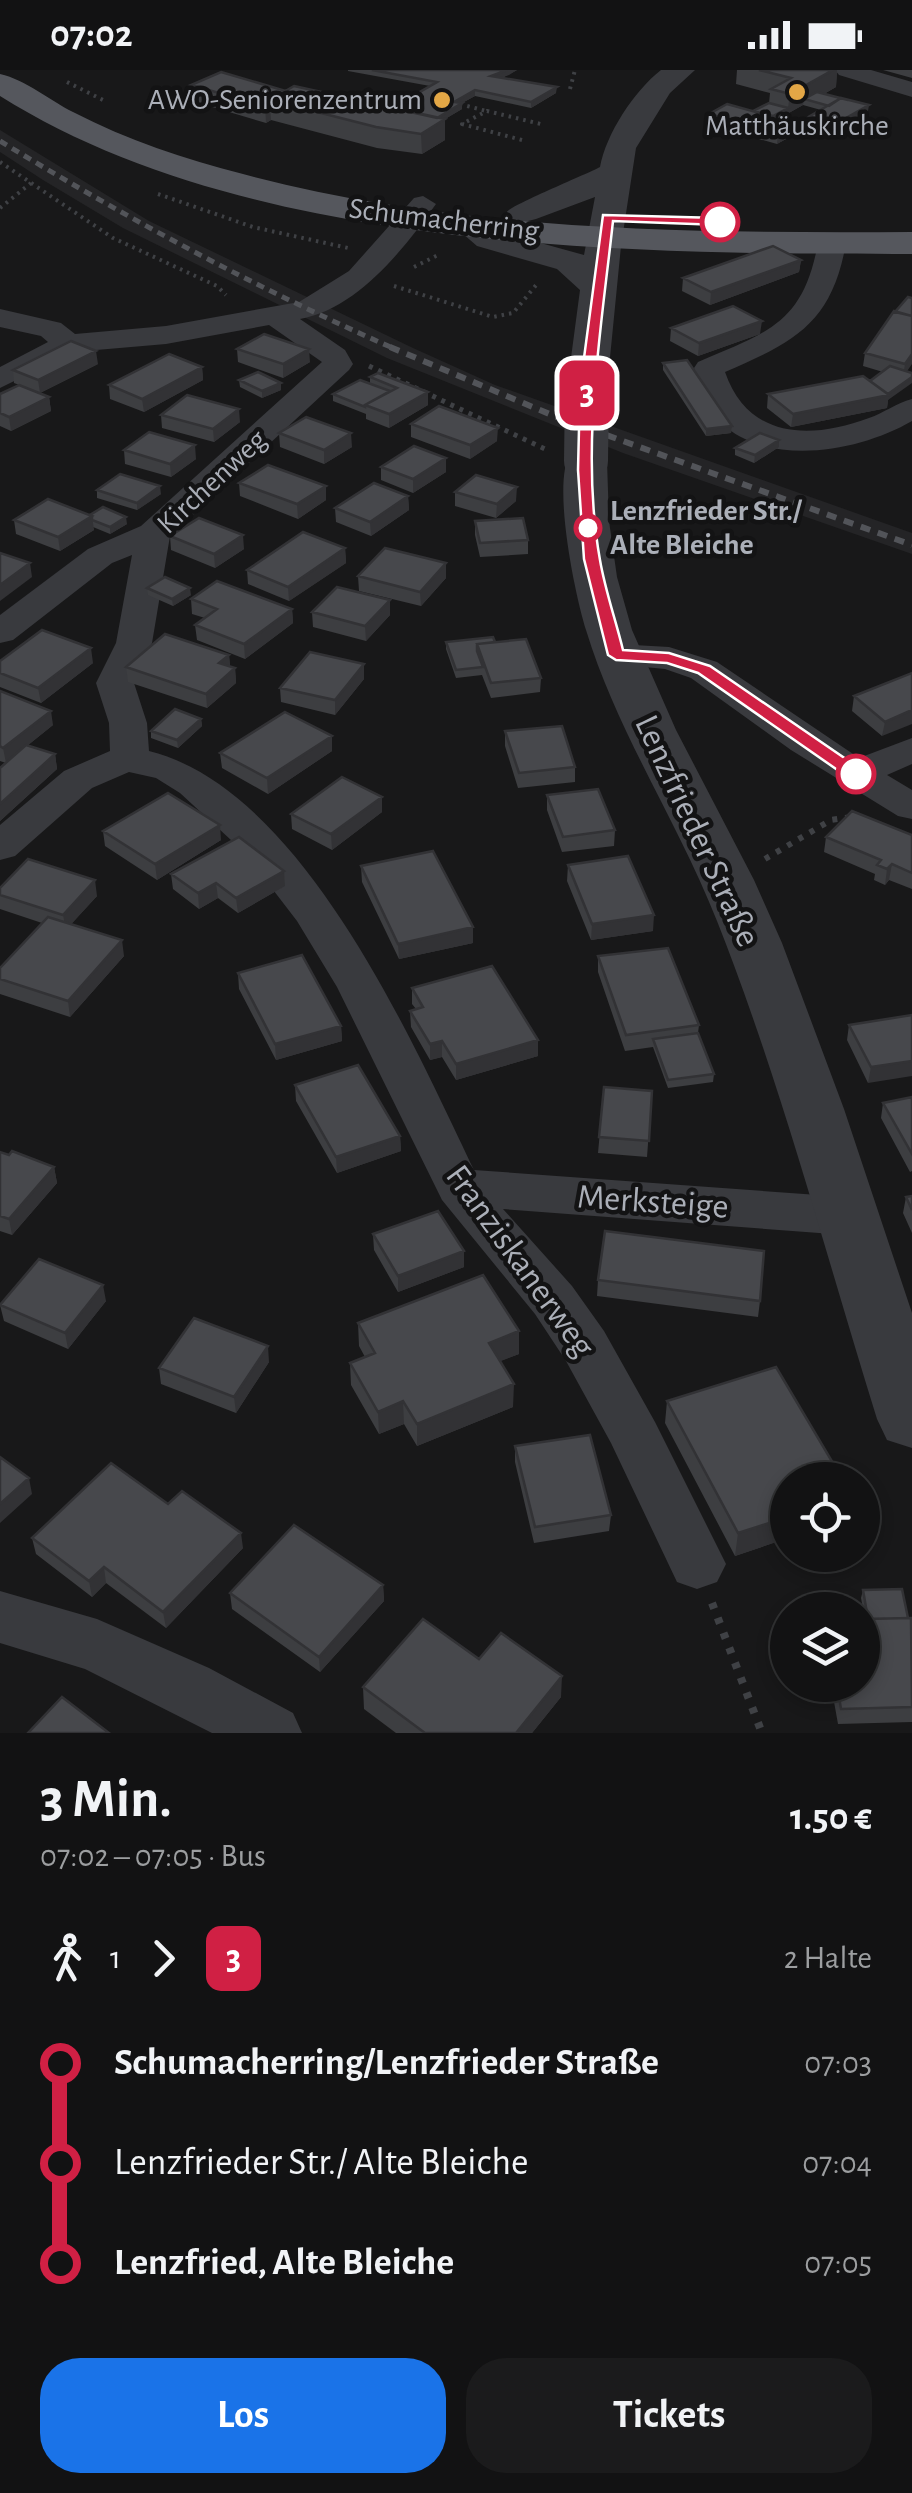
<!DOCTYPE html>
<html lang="de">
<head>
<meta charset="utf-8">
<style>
	:root { --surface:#121213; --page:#1b1b1c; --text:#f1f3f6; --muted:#9c9ea0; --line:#313233; --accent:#1a73e8 }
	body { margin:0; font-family:"Alegreya Sans",sans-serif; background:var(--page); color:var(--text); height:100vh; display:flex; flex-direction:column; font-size:38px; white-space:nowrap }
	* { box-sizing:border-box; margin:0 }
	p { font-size:32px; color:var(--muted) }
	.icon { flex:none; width:55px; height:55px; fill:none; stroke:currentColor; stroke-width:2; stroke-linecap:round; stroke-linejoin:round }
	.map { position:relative; height:1663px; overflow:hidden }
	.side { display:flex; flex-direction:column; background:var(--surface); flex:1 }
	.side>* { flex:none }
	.badge { padding:0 20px; border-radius:15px; font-size:35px; line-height:65px }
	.controls { position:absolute; left:770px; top:1392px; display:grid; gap:20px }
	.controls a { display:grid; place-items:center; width:110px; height:110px; border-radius:50%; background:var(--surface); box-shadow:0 5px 15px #0003,0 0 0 2px var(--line); font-size:50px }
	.map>.badge { position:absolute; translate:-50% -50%; box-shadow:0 0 0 5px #fff }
	.legs { display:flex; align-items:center; gap:15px; height:110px; padding:0 40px; font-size:32px }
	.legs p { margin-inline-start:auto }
	.headline { display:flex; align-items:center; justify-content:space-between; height:170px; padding:0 40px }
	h1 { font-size:55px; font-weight:600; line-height:75px }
	.cta { display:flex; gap:20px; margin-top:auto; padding:20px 40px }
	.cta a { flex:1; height:115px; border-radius:40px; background:var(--accent); color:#fff; font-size:40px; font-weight:600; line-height:115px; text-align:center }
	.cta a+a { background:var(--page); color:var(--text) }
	ul { padding:0 40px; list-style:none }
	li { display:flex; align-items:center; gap:35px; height:100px; font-size:38px }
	li i { display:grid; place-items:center; width:15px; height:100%; margin:0 12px; background:currentColor }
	li i::after { content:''; width:25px; height:25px; margin:-12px; border:8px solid; border-radius:50%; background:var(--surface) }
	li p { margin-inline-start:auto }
	li:first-child i { background:linear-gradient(#0000 50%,currentColor 0) }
	li:last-child i { background:linear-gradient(currentColor 50%,#0000 0) }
	.status { display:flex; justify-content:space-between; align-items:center; height:70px; padding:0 50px; background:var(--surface); direction:ltr }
	.status svg { height:28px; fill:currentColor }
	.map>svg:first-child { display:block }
</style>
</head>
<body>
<div class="status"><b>07:02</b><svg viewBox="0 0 49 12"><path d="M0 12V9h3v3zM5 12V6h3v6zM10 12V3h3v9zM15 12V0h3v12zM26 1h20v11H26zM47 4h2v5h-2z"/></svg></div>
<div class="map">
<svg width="912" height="1663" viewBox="0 0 912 1663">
	<rect width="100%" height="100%" fill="#181819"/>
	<!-- built -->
	<path fill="#242426" d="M0,60L149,151L413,278L495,315L912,463V484L623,383L387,288L123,158L43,110L0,82Z"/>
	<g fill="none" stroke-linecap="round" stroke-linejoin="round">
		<!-- path-far3 -->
		<path stroke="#3f4145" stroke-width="4" stroke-dasharray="2.5 5" stroke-linecap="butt" d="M67,12L105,31
			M570,19L575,0
			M460,34L486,41
			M522,70L462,54L487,41L545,55
			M0,92L113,168L217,216L226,225
			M158,124L253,157L348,178
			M0,138L31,113
			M414,197L438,185
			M394,216L493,247L513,243L537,214"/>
		<!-- path-far2 -->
		<path stroke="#3f4145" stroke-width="5" stroke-dasharray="4 6" stroke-linecap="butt" d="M369,296L547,380"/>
		<!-- path-far1 -->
		<path stroke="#3f4145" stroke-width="6" stroke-dasharray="5 8" stroke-linecap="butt" d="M765,789L831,750L851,747"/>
		<!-- path -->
		<path stroke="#3f4145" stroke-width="8" stroke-dasharray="6 10" stroke-linecap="butt" d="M712,1533L762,1663"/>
		<!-- minor -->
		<path fill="#393a3e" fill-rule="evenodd" d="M835,0H871L912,12V27L839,5Z
			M423,126L436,134C404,179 357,239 300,249L345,280L353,294L349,300L170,466L152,573L134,613L147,653L149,681C302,719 411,969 474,1100L846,1127L864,1133L871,1146L864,1159L846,1165L503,1139L572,1216L604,1261L655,1352L726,1494L717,1512L697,1519L677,1512L611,1373L566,1291L535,1244L442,1130L337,917L297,851L244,782L180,723L156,708L129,702L92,718L15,786L0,790V755L64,701L110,681L109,653L96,613L116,573L132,485L112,493L13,570L0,573V545L88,479L141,456L322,292L269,255L166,274L73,282L0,318V297L48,272L41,266L0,257V239L61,253L75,264L166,256L299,232L349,201L414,128Z
			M832,165L846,173C832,253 795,272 725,302C748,369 810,370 869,348C884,343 896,333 912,329V351C862,380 777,397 727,358C708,343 701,320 694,298L698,292C768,262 803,254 818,173Z
			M616,574L669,577L717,592L859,688L912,668V694L887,705L912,720V749L898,746L791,680L691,608L665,599L603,593L598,585L603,577Z
			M0,1521L97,1549L209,1598L293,1643L302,1663H212L85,1599L0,1573Z"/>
		<!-- tertiary -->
		<path fill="#393a3e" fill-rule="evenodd" d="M661,0H695L670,23L636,78L621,176L607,318L601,326L587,330L573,326L567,318L580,220L557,199L477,176L455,157L460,150L472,147L501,162L584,185L595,127L536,149L524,152L512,149L507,142C511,135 585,105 600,97C606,64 634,21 661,0Z
			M586,378L601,382L607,391L609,451L617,507L632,560L676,660L754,810L782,873L844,1039L912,1243V1378L887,1370L877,1349C825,1182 781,1013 717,851C678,752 617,662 586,560C575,525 551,411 571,382Z"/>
		<!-- primary -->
		<path fill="#55575d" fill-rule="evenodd" d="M0,4C26,10 49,30 73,42C127,70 185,89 243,104C461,162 689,163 912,162V184C627,184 248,182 0,26Z"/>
		<!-- rail-far1 -->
		<path stroke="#525459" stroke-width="5" stroke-dasharray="8 6" stroke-linecap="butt" d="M0,71C128,149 258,219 395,279"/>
		<!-- rail -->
		<path stroke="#525459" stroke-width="6" stroke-dasharray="10 8" stroke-linecap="butt" d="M390,277L559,348L912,475"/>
		<!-- tertiary-bridge -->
		<path stroke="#393a3e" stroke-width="44" d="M586,391L587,318"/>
	</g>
	<!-- wall -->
	<path fill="#3d3e41" d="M348,0H517L502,8L556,23L531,38L475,26L462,33V39L445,49V70L422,84L377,78L271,50L266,53L192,31L191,15L286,21L392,38L430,16L348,1Z
		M737,0H837L836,17L824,24L867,47L836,65L808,58L810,46L821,40L803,35L780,48L795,64L777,74L708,55L709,44L753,41L769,33L770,23L736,14Z
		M883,0H912V8Z
		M801,190L799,202L710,235L682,221L683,208Z
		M912,228L907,301L888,330L887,338L791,357L767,338L768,324L870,311L883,302L863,296L865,283Z
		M671,258L760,264L698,286L670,271Z
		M237,279L310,292L283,308L238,292Z
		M663,293L732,356L731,363L706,366L663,300Z
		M98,294L40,323L14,313L13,300Z
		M202,297L203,310L144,342L110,329L109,315Z
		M378,303L428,335L389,358L366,349V344L333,331V324L370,314V307Z
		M239,310L281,313V320L262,328L240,317Z
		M0,324L49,327L51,341L11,361L0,356Z
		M161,345L240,352L214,372L162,358Z
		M411,354L497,371L470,389L411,367Z
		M279,363L352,377L324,394L280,377Z
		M779,370V377L754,393L735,385V378Z
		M124,380L196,389L171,407L125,394Z
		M446,388V402L413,423L381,410V397Z
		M239,413L326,430L298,449L240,426Z
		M97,420L161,424L137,440L97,428Z
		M455,422L516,431L496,448L455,436Z
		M408,426L409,440L371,466L336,452L335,438Z
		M90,445L127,454L110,464L93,457L94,460L60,481L16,464L14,450Z
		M475,451L528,470V484L480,487L475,465Z
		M170,466L244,479L215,498L171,480Z
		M345,478L346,493L289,531L248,514L247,500Z
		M358,506L446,508L421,536L359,521Z
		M147,518L191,525L173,536L148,525Z
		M191,529L292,539L293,553L245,589L197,570L195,555L205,548L192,544Z
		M312,542L390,545L366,571L313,557Z
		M446,572H495L541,608L540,622L491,628L482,605L456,608L446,579Z
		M229,585L230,596L235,598L236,613L207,638L128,612L126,597Z
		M0,591L93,593L41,633L0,617Z
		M364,594V609L335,645L281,632L280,618Z
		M912,603L882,666L852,641L854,626Z
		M0,621L53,655L28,675L55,684L57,699L0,751V698L6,693L0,691Z
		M201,649L202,656L178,678L151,668V661Z
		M505,661L575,697V712L518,718L505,676Z
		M332,681L268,724L222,698L220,683Z
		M547,725L615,760L614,776L562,782L547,740Z
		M382,727V742L332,780L292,759L291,744Z
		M103,761L221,770L157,810L105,776Z
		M912,765V819L889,810L885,815L874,810L875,804L824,782L826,767Z
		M568,795L653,861L591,870L567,811Z
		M361,796L473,857V873L399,889L362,812Z
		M284,801L285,816L238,843L218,828L199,839L173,819L171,804Z
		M0,818L97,826L71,854L124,886L70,947L0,924V898L42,853L0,839Z
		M598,886L699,955L698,963L714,1004L713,1012L668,1018L653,977L625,981L598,902Z
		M238,903L341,956L342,971L276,990L239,919Z
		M412,918L538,986L456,1010L442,987L430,990L411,957L410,941L416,939L412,934Z
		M912,945L868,1013L847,970L849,955Z
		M295,1015L400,1066L401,1081L337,1103L296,1031Z
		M604,1017L652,1021L647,1087L598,1083Z
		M912,1027V1101L910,1102L881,1048L883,1033Z
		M0,1082L54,1097L57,1113L12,1165L0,1161Z
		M912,1126V1163L903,1143L906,1127Z
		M373,1164L464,1197L398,1222L374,1180Z
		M598,1210L760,1231L758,1247L597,1226Z
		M106,1231L68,1279L4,1251L0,1235Z
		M358,1253L519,1261V1284L500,1291L513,1337L417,1376L404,1354L379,1364L351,1315L350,1293L365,1287L359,1276Z
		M269,1292L236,1343L161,1314L159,1298Z
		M667,1331L788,1410V1468L735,1486L665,1353Z
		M515,1376L611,1445L609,1461L534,1473L515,1392Z
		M168,1434L243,1478L166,1558L106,1513L92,1527L36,1484L32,1468Z
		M383,1515L384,1531L320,1602L232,1539L230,1523Z
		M863,1520L912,1551V1652L838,1654L831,1615H862L865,1549L861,1528Z
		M363,1617L561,1627L532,1663H396L364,1639Z"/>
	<!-- shaded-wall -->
	<path fill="#323235" d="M507,0H517L509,5L491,11V6Z
		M833,0H837L836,17L811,31L804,29L803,35L765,56L766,50L788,38L790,24Z
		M557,17L556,23L531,38V32Z
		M475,20V26L462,33V39L425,61L454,32Z
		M270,34L271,50L266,53L265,36Z
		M869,35L867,47L836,65L837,53Z
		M445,49V70L422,84L421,64Z
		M796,53L795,64L777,74L778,62Z
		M801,190L799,202L710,235L711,222Z
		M762,251L760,264L698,286L699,273Z
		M309,279L310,292L283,308V294Z
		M96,281L98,294L40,323L38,310Z
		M912,284V294L903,307L905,294Z
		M202,297L203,310L144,342L142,329Z
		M912,307V313L888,330L887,338L791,357L793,344Z
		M281,313V320L262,328V321Z
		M428,322V335L389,358V344Z
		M49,327L51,341L11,361L9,347Z
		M239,339L240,352L214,372L213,359Z
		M732,356L731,363L706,366V359Z
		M498,358L497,371L470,389V375Z
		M351,363L352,377L324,394V380Z
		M779,370V377L754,393L755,385Z
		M195,375L196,389L171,407L170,394Z
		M446,388V402L413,423V409Z
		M160,416L161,424L137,440V433Z
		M326,416V430L298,449L297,434Z
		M517,417L516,431L496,448L497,434Z
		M408,426L409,440L371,466L370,452Z
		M92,446L94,460L60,481L58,467Z
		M126,447L127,454L110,464V457Z
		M243,465L244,479L215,498L214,484Z
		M345,478L346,493L289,531L288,517Z
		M30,493L32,507L0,531V515Z
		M446,493V508L421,536L420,522Z
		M190,518L191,525L173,536L172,529Z
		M390,530V545L366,571L365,556Z
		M292,539L293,553L245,589L244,574Z
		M91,578L93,593L41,633L38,618Z
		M229,585L230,599L219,593Z
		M364,594V609L335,645V630Z
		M235,598L236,613L207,638L206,624Z
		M912,640V654L882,666L885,652Z
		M51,641L53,655L6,693L3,678Z
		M201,649L202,656L178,678L177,670Z
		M332,666V681L268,724L267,708Z
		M55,684L57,699L0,751V734Z
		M382,727V742L332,780L331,764Z
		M220,755L221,770L157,810L155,794Z
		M892,794L889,810L885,815L887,799Z
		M284,801L285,816L238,843L236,828Z
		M95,810L97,826L66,860L63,845Z
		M216,813L218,828L199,839L198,823Z
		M654,845L653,861L591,870L592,854Z
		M473,857V873L399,889L398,874Z
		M122,870L124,886L70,947L68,931Z
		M341,956L342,971L276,990L275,974Z
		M538,970V986L456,1010V994Z
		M442,971V987L430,990V974Z
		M912,991V1006L868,1013L871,997Z
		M400,1066L401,1081L337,1103L336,1087Z
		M54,1097L57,1113L12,1165L9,1149Z
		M464,1181V1197L398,1222V1206Z
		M103,1215L106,1231L68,1279L65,1263Z
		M519,1261V1284L488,1296L489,1273Z
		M268,1276L269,1292L236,1343L234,1327Z
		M514,1314L513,1337L417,1376V1354Z
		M403,1331L404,1354L379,1364L378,1342Z
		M29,1408L32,1424L0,1453V1434Z
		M788,1447V1468L735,1486L738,1463Z
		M241,1463L243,1478L166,1558L163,1542Z
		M104,1497L106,1513L92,1527L89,1511Z
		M383,1515L384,1531L320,1602L319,1587Z
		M562,1606L561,1627L532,1663H516Z"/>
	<!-- building -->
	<path fill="#47484c" stroke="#323235" stroke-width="2.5" d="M372,0H507L491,6L557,17L531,32L475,20L454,32L462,33L437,48L392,38L437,12Z
		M759,0H833L790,24L771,19L791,8Z
		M221,2L286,21L270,30V34L265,36L191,15Z
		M294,16L445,49L421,64L376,57L270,30Z
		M817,22L848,30L841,28L829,36L804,29Z
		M841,28L869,35L837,53L810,46Z
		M769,33L788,38L773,46L753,41Z
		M727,34L796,53L778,62L709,44Z
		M773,176L801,190L711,222L683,208Z
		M908,227L912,228V246L895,242Z
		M733,236L762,251L699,273L671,258Z
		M894,241L912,246V284L905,294L865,283Z
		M264,264L309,279L283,294L237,279Z
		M71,271L96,281L38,310L13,300Z
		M169,284L202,297L142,329L109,315Z
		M687,290L732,356L706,359L663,293Z
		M890,296L912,303V307L888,324L870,311Z
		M258,302L281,313L262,321L239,310Z
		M378,303L428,322L389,344L365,335L397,318L370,307Z
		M863,306L889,325L793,344L768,324Z
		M360,310L390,321L365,335V337L333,324Z
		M19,315L49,327L9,347L0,343V324Z
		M187,325L239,339L213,359L161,345Z
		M439,336L498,358L470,375L411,354Z
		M306,347L351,363L324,380L279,363Z
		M149,362L195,375L170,394L124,380Z
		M760,363L779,370L755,385L735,378Z
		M414,376L446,388L413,409L381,397Z
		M268,395L326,416L297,434L239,413Z
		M120,404L160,416L137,433L97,420Z
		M476,405L517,417L497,434L455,422Z
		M374,413L408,426L370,452L335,438Z
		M48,429L92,446L58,467L14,450Z
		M103,437L126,447L110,457L92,450V446L90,445Z
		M199,448L243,465L214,484L170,466Z
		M523,448L528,470L480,473L475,451Z
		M303,462L345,478L288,517L247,500Z
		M385,478L446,493L420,522L358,506Z
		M0,483L30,493L0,515Z
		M165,507L190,518L172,529L147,518Z
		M217,511L292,539L244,574L195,555L217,539L191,529Z
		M337,517L390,530L365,556L312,542Z
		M42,560L91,578L38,618L0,603V591Z
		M165,564L229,585L219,593L235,598L206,624L126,597Z
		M493,567L495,572L477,574V581L483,597L456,600L446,572Z
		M526,569L541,608L491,613L477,574Z
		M310,582L364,594L335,630L280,618Z
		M912,603V640L885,652L854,626Z
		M0,621L51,641L3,678L0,676Z
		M175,639L201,649L177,670L151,661Z
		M285,642L332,666L267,708L220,683Z
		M562,656L575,697L519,703L505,661Z
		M26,675L55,684L0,734V698Z
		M342,707L382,727L331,764L291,744Z
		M598,719L615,760L563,767L547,725Z
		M168,723L220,755L155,794L103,761Z
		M852,741L912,765V803L892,794L887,799L877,795L881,790L826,767Z
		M239,767L284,801L236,828L216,813L198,823L171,804Z
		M433,781L473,857L398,874L361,796Z
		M628,786L654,845L592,854L568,795Z
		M28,789L95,810L63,845L0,825V818Z
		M48,847L122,870L68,931L0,909V898Z
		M668,878L699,955L626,965L598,886Z
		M302,885L341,956L275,974L238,903Z
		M492,896L538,970L456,994L442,971L430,974L410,941L423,937L412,918Z
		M912,945V991L871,997L849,955Z
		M698,963L714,1004L668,1010L653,969Z
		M358,995L400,1066L336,1087L295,1015Z
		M604,1017L652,1021L649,1071L599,1067Z
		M912,1027V1084L883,1033Z
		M12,1081L54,1097L9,1149L0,1146V1082L9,1085Z
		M912,1126V1140L906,1127Z
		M438,1141L464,1181L398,1206L373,1164Z
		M605,1161L764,1181L760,1231L598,1210Z
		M39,1189L103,1215L65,1263L0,1235Z
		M483,1205L519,1261L489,1273L514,1314L417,1354L403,1331L378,1342L350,1293L375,1283L358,1253Z
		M194,1248L268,1276L234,1327L159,1298Z
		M776,1297L843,1410H788V1447L738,1463L667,1331Z
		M590,1365L611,1445L535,1457L515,1376Z
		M0,1387L29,1408L0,1434Z
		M111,1393L168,1434L182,1421L241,1463L163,1542L104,1497L89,1511L32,1468Z
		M294,1455L383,1515L319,1587L230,1523Z
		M902,1519L908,1548L868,1549L863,1520Z
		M911,1548L912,1637L841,1639L837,1615H862V1549Z
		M423,1549L479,1589L501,1563L562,1606L516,1663H425L363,1617Z
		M62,1627L109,1663H28Z"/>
	<!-- line-1 -->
	<path fill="#d02044" stroke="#fff" stroke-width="2.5" d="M603,145L720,148L726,152L720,155L613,151C601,262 580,379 600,490C605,520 616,551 623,580L669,583L710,596L862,700V708H849L698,603L667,593L616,590L608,585L584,489L578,400L580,318Z"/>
	<!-- markers -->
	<g fill="#e3a746" stroke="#131314" stroke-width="4">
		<circle cx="797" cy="22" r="10"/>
		<circle cx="442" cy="30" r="10"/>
	</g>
	<g fill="#fff" stroke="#d02044" stroke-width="5">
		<circle cx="720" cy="152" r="18"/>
		<circle cx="588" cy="458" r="12"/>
		<circle cx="856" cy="704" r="18"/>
	</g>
	<g text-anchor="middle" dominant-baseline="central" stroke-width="9" stroke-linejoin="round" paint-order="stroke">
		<!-- far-poi labels -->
		<g font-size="30" fill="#abafb8" stroke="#131314" text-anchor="end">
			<text x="422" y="30">AWO-Seniorenzentrum</text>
			<text x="797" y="56" text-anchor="middle">Matthäuskirche</text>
		</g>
		<!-- far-street labels -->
		<g font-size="30" fill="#abafb8" stroke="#131314">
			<text transform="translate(444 150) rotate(7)">Schumacherring</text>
			<text transform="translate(212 412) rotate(-43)">Kirchenweg</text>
		</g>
		<!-- far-stop labels -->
		<g font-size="30" font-weight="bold" fill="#abafb8" stroke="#131314" text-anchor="start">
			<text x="610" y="441">Lenzfrieder Str./<tspan x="610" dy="34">Alte Bleiche</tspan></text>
		</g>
		<!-- street labels -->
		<g font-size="35" fill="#abafb8" stroke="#131314">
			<text transform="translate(697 761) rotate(65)">Lenzfrieder Straße</text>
			<text transform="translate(653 1132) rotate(4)">Merksteige</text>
			<text transform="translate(520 1191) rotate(54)">Franziskanerweg</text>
		</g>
	</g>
</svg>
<div class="controls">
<a><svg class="icon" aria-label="locate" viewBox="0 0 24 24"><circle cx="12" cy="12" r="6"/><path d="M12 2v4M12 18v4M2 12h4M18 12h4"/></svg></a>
<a><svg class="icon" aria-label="layers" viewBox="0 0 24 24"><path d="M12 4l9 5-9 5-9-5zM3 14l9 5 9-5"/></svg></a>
</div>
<b class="badge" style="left:587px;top:323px;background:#d02044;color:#fff">3</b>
</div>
<section class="side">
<div class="headline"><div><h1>3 Min.</h1><p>07:02 – 07:05 · Bus</p></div><b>1.50 €</b></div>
<div class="legs"><svg class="icon" aria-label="walk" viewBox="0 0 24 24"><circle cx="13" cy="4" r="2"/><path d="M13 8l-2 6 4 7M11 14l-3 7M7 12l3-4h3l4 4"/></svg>1<svg class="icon" aria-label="forward" viewBox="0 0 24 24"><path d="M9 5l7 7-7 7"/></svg><b class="badge" style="background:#d02044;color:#fff">3</b><p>2 Halte</p></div>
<ul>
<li><i style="color:#d02044"></i><b>Schumacherring/Lenzfrieder Straße</b><p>07:03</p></li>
<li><i style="color:#d02044"></i><span>Lenzfrieder Str./ Alte Bleiche</span><p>07:04</p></li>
<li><i style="color:#d02044"></i><b>Lenzfried, Alte Bleiche</b><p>07:05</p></li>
</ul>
<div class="cta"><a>Los</a><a>Tickets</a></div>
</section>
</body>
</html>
